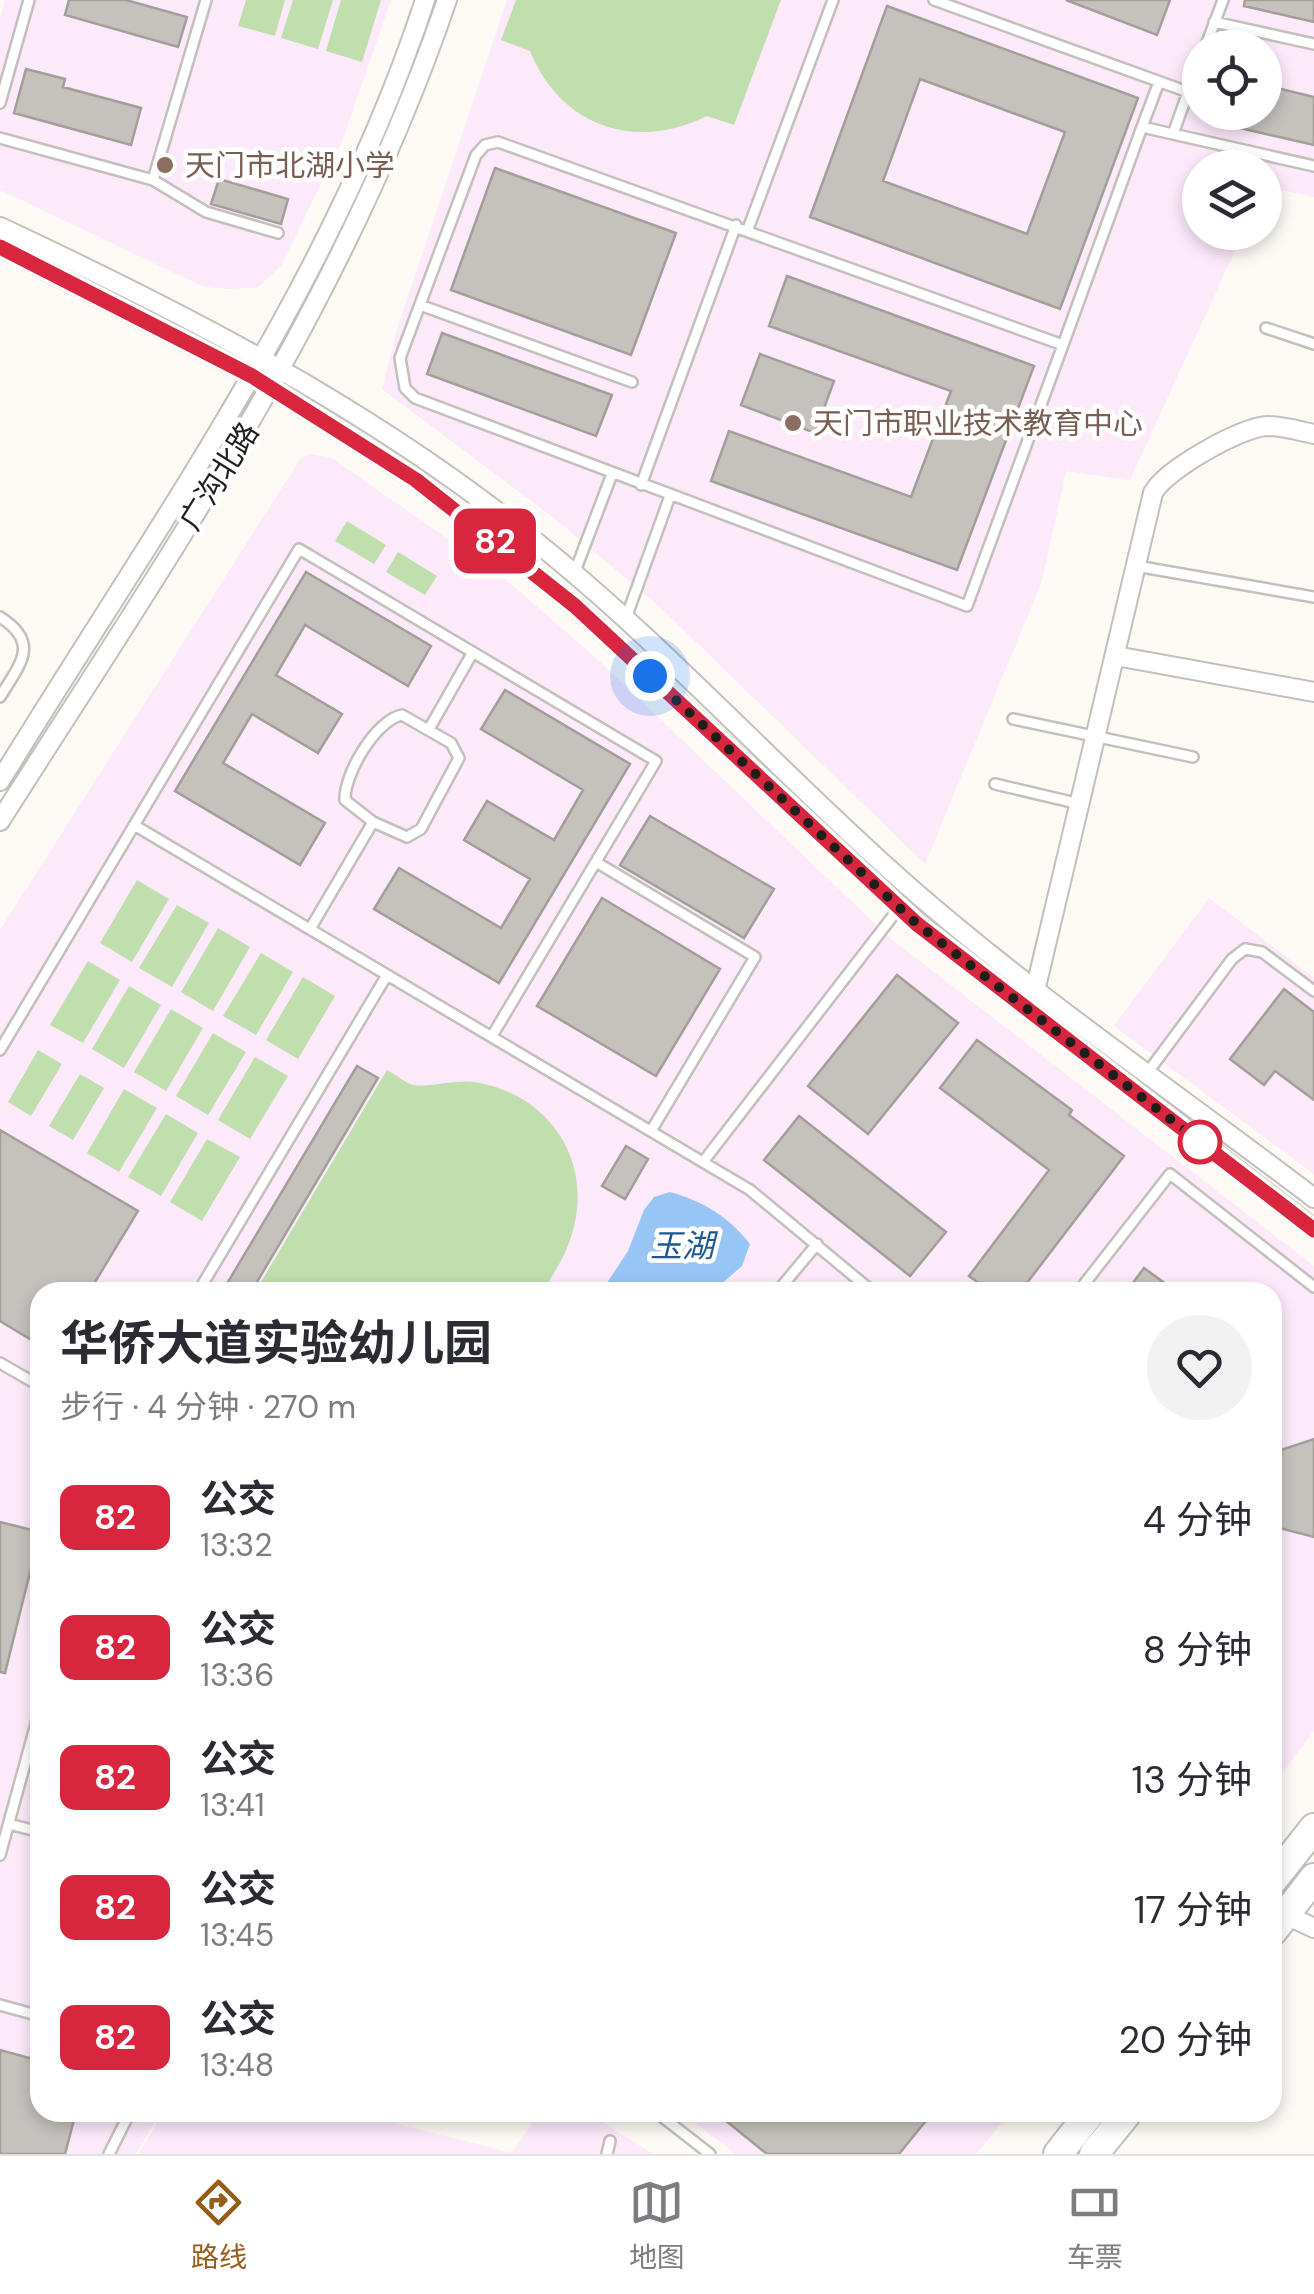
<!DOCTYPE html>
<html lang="zh">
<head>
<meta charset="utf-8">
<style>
	:root { --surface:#fff; --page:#f2f2f3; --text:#2b2b33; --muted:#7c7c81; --line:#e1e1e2; --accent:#965d1a }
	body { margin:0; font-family:"DM Sans","Noto Sans SC",sans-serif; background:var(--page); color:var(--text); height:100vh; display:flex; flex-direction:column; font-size:38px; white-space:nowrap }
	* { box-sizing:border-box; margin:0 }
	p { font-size:32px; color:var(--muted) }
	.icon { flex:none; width:55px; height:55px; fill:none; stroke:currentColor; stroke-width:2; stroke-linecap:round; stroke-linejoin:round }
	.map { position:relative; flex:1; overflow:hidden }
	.details { position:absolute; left:30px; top:1282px; width:1252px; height:840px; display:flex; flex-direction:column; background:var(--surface); border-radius:30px; box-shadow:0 5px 15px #0003 }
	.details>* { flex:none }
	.badge { padding:0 20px; border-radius:15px; font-size:35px; line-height:65px }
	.controls { position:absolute; left:1182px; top:30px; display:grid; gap:20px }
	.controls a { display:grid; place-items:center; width:100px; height:100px; border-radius:50%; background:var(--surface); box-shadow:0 5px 15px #0003; font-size:50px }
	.you { position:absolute; width:50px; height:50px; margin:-25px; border:8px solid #fff; border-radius:50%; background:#1a73e8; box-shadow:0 0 0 15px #1a73e833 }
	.map>.badge { position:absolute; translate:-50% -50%; box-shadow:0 0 0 5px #fff }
	.round { display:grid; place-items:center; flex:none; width:105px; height:105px; border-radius:52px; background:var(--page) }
	.head { display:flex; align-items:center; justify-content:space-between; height:170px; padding:0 30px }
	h1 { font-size:48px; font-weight:700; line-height:75px }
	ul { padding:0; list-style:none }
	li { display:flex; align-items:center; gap:30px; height:130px; padding:0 30px }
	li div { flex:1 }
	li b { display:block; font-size:38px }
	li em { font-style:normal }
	li .badge { min-width:110px; font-weight:700; text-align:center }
	.menu { display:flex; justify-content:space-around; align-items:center; height:140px; border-top:2px solid var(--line); background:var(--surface); font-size:28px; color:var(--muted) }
	.menu a { display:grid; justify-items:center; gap:5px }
	.menu .active { color:var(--accent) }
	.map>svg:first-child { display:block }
</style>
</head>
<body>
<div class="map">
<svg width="1314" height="2154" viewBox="0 0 1314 2154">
	<rect width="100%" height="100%" fill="#fdfaf5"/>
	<!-- education -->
	<path fill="#fce9fa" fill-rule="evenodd" d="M5,0H391L343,139L281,266L258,287L228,289L202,286L0,190V19Z
		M507,0H1314V197L1265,187V168H1200V232L1243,233L1130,480L1066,471L1042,581L925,864L661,608L554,518L382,389L397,329ZM1200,48H1265V112H1200Z
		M313,454L333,459L504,578L598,660L890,938L1314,1266V1731L1273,1785L1272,1292H40V2112L160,2113L136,2154H0V930L301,458Z
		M1209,898L1314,978V1174L1114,1026Z
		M163,2112L354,2113L512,2153L539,2113H589L653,2154H139Z
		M682,2113H1010L976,2154H736Z"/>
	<!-- green -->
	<path fill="#c1deae" d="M246,0H285L275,36L238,26Z
		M293,0H333L318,49L281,38Z
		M341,0H381L362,62L326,51Z
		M516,0H781L734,125L707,116C635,152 560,126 530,51L501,40Z
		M347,521L386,545L374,564L335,541Z
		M398,552L437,576L425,595L386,572Z
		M137,880L169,899L132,962L100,943Z
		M177,905L209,923L172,987L139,968Z
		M218,928L250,947L213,1011L181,992Z
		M261,953L293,972L256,1035L223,1016Z
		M88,961L120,980L83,1043L50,1025Z
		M303,977L335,996L298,1059L266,1040Z
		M129,986L161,1005L124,1068L92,1049Z
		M171,1009L203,1028L166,1091L134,1072Z
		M213,1033L246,1052L208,1115L176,1096Z
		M38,1050L62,1064L31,1116L8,1102Z
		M255,1057L288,1076L250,1139L218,1120Z
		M387,1070C395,1074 405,1083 414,1085C426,1088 456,1079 475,1082C552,1095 595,1164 571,1237C565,1257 553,1275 542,1292H255Z
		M80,1074L104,1088L73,1140L49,1126Z
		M124,1089L157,1108L119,1172L87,1153Z
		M166,1114L198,1133L161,1196L128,1177Z
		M207,1139L240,1157L202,1221L170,1202Z"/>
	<!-- water -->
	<path fill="#97c5f4" d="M670,1192C703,1201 729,1217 750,1244L742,1266L712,1292H601L628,1251L644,1210L654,1197Z"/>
	<!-- building -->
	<path fill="#c5c1bd" stroke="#a29f9a" stroke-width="2.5" fill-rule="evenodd" d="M69,0H126L187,17L178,47L65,15Z
		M1066,0H1170L1157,35Z
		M1245,0H1314V22L1244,6Z
		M887,6L1138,98L1060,309L810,217ZM920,79L1065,132L1027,234L883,181Z
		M26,69L65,79L63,87L141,108L131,145L14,113Z
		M1265,85L1314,97V145L1240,128L1244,112H1265Z
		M495,168L676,233L631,355L451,290Z
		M219,179L288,199L281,224L211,204Z
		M787,276L1034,366L957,570L711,481L729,431L911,497L951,391L769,326Z
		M442,333L612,395L596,436L427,374Z
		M760,354L834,381L815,433L741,405Z
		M306,572L431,646L408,686L305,625L276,675L342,714L318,753L252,714L223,763L325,823L300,865L175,791Z
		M505,690L630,764L499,983L374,909L399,868L501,928L530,879L464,840L487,801L554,840L583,790L481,729Z
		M650,816L774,889L744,938L620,865Z
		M602,898L720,969L656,1076L537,1006Z
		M897,975L958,1023L868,1134L808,1086Z
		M1284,989L1314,1012V1100L1275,1071L1264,1085L1230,1059Z
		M977,1040L1072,1110L1069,1115L1124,1156L1020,1292H991L969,1276L1049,1170L940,1088Z
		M357,1066L378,1078L251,1292H222Z
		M799,1116L946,1232L910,1276L764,1160Z
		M0,1130L138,1211L89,1292H40V1345L0,1321Z
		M626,1146L648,1159L625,1199L602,1186Z
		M1144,1268L1177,1292H1126Z
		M1314,1439V1537L1272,1526V1453Z
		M0,1522L40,1532L5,1673L0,1672Z
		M0,2050L40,2061V2112H76L65,2154H0Z
		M715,2112H933L899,2154H767Z"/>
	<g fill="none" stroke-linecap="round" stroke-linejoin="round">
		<!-- service casing -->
		<g stroke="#c3bfbb" stroke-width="14">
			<path id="service" d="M934,0L1188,92L1200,60
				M1214,22L1314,44
				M1205,48L1223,0
				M0,103L29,0
				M1142,127L1159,82
				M1173,134L1188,92
				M0,138L153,180L206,0
				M498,142L1063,345L967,606L415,398L405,388L400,358L476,155L485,145Z
				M153,180L206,212L278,233
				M748,229L833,0
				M420,305L632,382
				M1266,328L1314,344
				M1063,345L1142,127L1314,166
				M641,485L736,225
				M1136,566L1314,597
				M574,574L612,474
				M0,617C41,643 20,664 0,697
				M626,618L670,496
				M402,715L451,743L459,758L421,829L407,837L373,822L345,800C344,774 376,720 402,715Z
				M1013,719L1193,757
				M429,729L473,652
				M995,784L1080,804
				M134,825L750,1190L873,1292
				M596,862L755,957L651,1131
				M310,929L373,822
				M0,1050L299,549L656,761L492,1036
				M1148,1072L1232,959L1245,949L1262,952L1314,991
				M703,1162L899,908
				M198,1292L387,975
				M777,1292L817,1244
				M1078,1292L1170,1174L1314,1287
				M0,1363L40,1386
				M9,1824L40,1832
				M0,1855L40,1709
				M0,2005L40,2016
				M656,2112L710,2154
				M109,2154L130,2112
				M607,2154L610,2141"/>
		</g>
		<!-- minor casing -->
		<g stroke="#c3bfbb" stroke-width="22">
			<path id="minor" d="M0,227C186,314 365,406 526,534C662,641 778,772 908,886C1036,998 1179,1095 1314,1198
				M0,247L252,376L416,480L575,606L917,923L1314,1229
				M1116,656L1314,692
				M0,781C155,528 332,285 425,0
				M0,821C171,552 343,305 447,0
				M1036,987L1153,493C1165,470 1241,427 1267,426C1283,426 1299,431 1314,434
				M1286,1915L1314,1928"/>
		</g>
		<!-- secondary casing -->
		<g stroke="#c3bfbb" stroke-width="32">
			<path id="secondary" d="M1272,1881L1314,1828
				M1272,1932L1314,1878
				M1058,2154L1091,2112
				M1094,2154L1128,2112"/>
		</g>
		<!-- service -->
		<use href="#service" stroke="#fff" stroke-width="9"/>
		<!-- minor -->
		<use href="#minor" stroke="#fff" stroke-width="18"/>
		<!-- secondary -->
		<use href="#secondary" stroke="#fff" stroke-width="28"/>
	</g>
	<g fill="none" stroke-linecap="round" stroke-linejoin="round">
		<!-- line casing -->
		<g stroke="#fff" stroke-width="22">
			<path id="line" d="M0,247L252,376L416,480L575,606L917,924L1314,1230"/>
		</g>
		<!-- line -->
		<use href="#line" stroke="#d7263d" stroke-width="15"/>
		<!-- walk -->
		<path stroke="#201e1c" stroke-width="10" stroke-dasharray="0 18" d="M650,676L917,924L1200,1142"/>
	</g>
	<!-- markers -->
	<g fill="#8d6e63" stroke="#fff" stroke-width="4">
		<circle cx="165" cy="165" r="10"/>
		<circle cx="793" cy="423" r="10"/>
	</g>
	<circle fill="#fff" stroke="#d7263d" stroke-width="5" cx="1200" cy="1142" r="20"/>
	<g text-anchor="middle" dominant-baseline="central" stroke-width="9" stroke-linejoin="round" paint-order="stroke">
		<!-- education labels -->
		<g font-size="30" fill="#785e54" stroke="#fff" text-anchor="start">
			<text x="185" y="165">天门市北湖小学</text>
			<text x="813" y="423">天门市职业技术教育中心</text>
		</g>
		<!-- street labels -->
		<g font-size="30" fill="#201e1c" stroke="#fff">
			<text transform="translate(219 476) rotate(-58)">广沟北路</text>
		</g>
		<!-- water labels -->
		<g font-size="32" font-style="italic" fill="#1d598f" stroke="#fff">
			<text x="682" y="1246">玉湖</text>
		</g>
	</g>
</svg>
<div class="controls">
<a><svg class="icon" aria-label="locate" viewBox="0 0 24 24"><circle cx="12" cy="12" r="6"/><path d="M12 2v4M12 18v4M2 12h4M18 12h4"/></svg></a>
<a><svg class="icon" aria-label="layers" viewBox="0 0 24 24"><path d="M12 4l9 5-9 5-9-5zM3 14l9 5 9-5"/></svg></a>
</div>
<div class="you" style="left:650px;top:676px"></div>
<b class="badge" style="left:495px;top:541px;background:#d7263d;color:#fff">82</b>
<section class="details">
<div class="head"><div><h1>华侨大道实验幼儿园</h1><p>步行 · 4 分钟 · 270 m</p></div><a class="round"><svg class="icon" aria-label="heart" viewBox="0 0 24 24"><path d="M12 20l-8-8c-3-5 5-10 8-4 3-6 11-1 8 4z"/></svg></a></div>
<ul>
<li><span class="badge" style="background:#d7263d;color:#fff">82</span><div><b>公交</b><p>13:32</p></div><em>4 分钟</em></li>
<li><span class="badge" style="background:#d7263d;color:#fff">82</span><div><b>公交</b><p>13:36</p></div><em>8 分钟</em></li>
<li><span class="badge" style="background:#d7263d;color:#fff">82</span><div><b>公交</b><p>13:41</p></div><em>13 分钟</em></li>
<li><span class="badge" style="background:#d7263d;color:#fff">82</span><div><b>公交</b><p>13:45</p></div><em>17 分钟</em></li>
<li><span class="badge" style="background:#d7263d;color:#fff">82</span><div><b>公交</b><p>13:48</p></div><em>20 分钟</em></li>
</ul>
</section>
</div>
<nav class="menu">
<a class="active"><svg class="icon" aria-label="directions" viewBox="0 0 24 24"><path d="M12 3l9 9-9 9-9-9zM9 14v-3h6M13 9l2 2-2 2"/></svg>路线</a>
<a><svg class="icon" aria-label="map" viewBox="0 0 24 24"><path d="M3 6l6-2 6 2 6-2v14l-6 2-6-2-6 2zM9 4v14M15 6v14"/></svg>地图</a>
<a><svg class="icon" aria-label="tickets" viewBox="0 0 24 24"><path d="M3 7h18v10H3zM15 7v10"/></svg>车票</a>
</nav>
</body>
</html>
